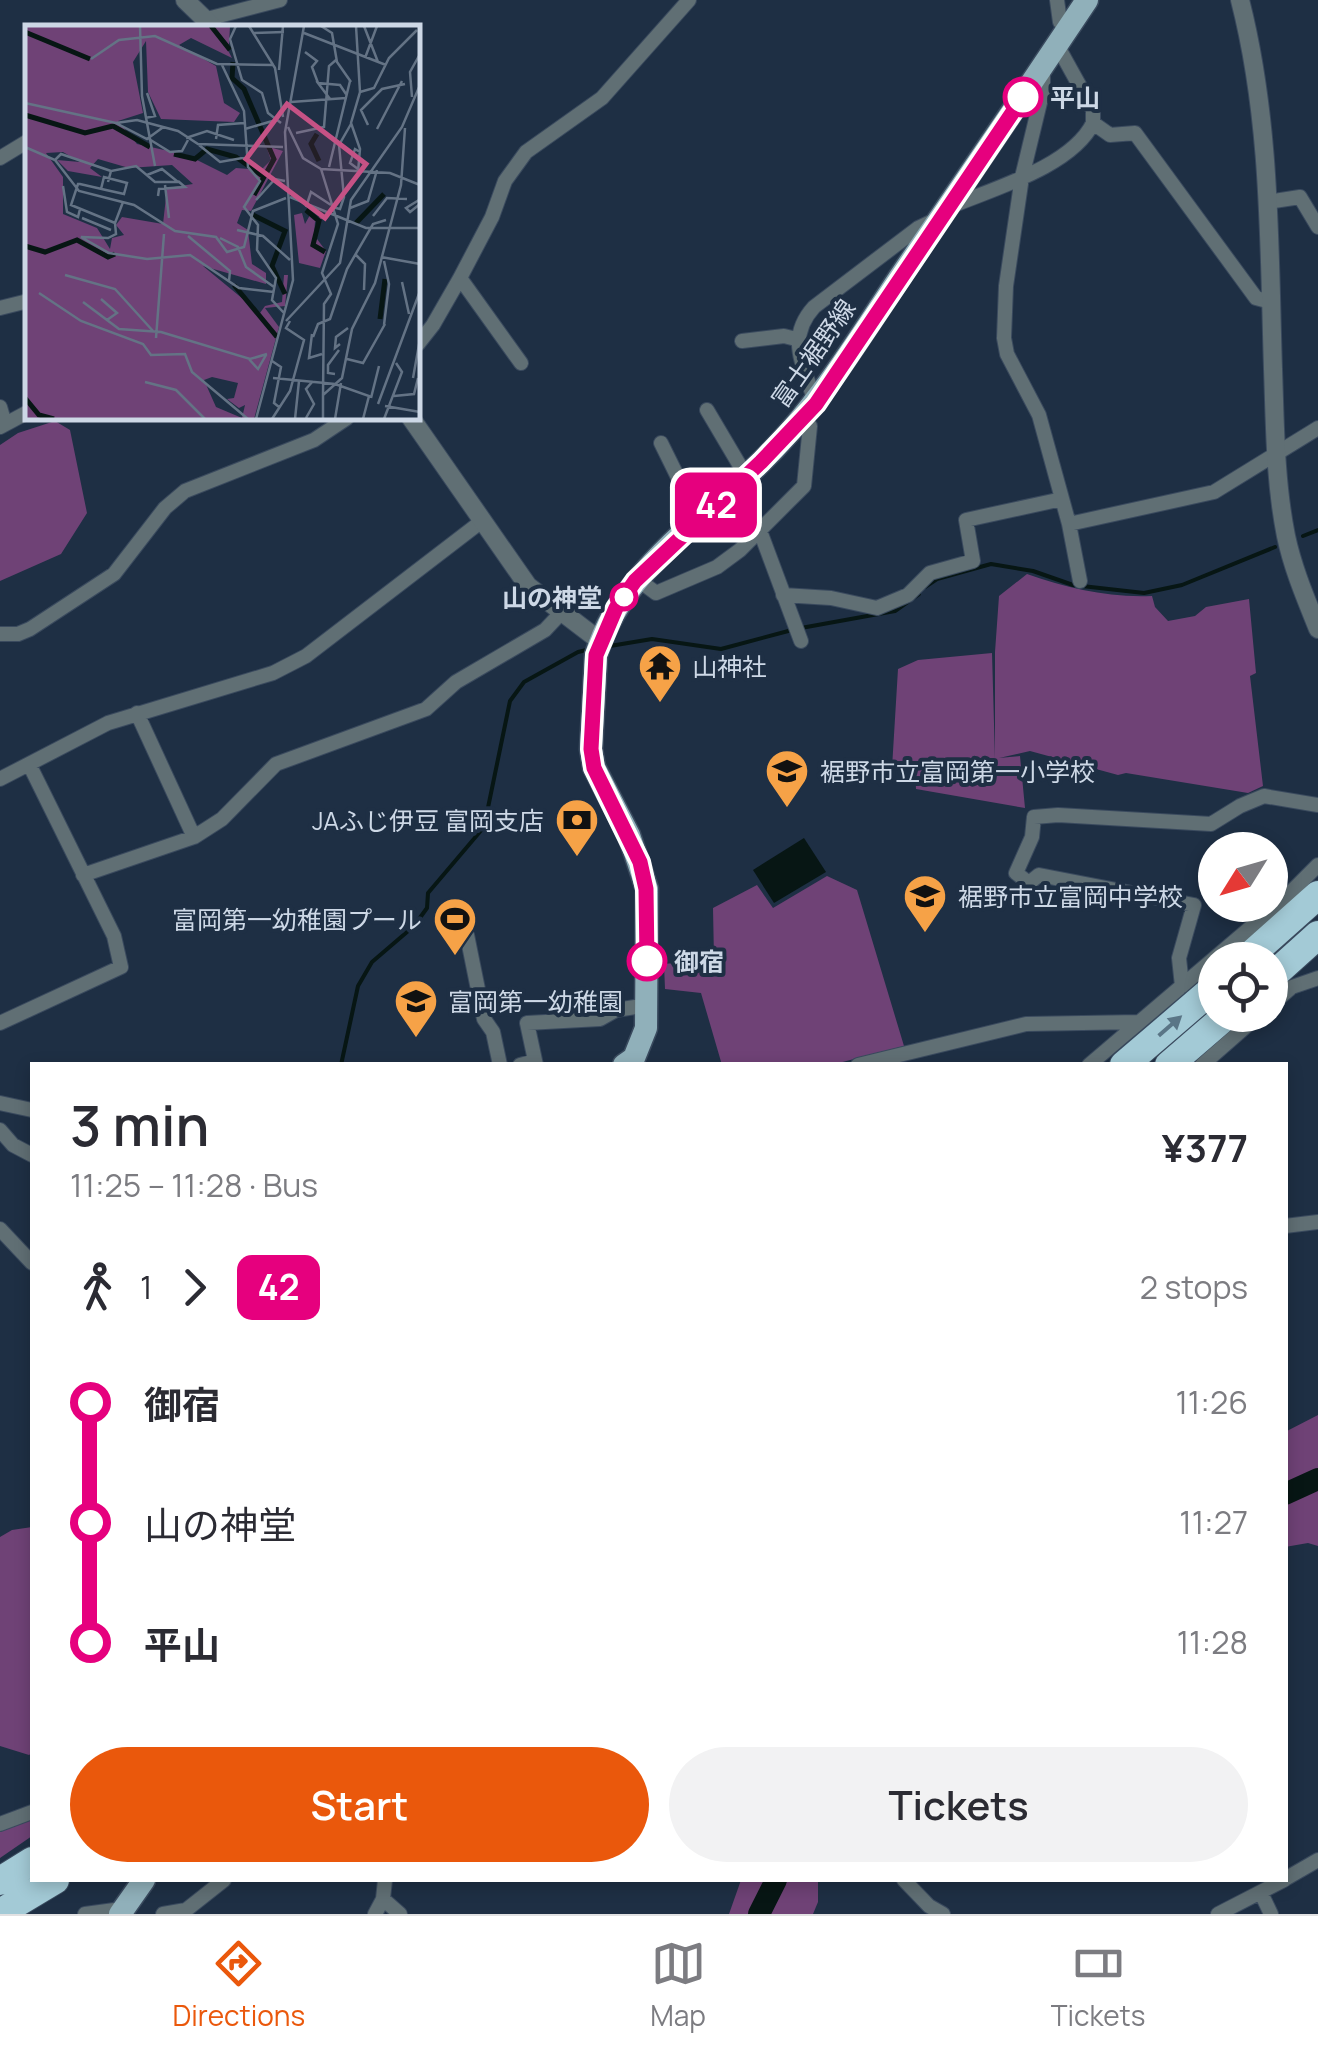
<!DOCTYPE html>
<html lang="en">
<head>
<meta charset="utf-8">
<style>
	:root { --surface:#fff; --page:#f2f2f3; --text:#2b2b33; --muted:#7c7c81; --line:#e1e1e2; --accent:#ea580c }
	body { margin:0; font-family:Manrope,"Noto Sans JP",sans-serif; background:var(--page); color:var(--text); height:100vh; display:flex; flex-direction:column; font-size:38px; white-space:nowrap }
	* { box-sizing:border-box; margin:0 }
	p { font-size:32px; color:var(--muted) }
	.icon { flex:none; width:55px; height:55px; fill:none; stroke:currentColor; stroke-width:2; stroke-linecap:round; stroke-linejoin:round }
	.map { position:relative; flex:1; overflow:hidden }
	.drawer { position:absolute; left:30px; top:1062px; width:1258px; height:820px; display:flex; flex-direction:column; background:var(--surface); border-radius:0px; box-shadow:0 5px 15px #0003 }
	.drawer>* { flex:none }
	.badge { padding:0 20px; border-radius:15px; font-size:35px; line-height:65px }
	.needle { width:65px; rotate:233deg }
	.tools { position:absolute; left:1198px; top:832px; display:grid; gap:20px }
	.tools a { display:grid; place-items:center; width:90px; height:90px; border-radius:50%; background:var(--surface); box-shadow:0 5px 15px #0003; font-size:50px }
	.map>.badge { position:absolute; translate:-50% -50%; box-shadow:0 0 0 5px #fff }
	.legs { display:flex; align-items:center; gap:15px; height:110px; padding:0 40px; font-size:32px }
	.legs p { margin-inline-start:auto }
	.headline { display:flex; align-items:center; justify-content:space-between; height:170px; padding:0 40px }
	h1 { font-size:55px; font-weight:600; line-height:75px }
	.action { display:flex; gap:20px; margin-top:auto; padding:20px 40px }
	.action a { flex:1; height:115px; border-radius:60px; background:var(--accent); color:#fff; font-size:40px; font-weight:600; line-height:115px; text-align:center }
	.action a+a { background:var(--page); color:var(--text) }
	ul { padding:0 40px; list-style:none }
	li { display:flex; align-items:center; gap:35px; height:120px; font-size:38px }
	li i { display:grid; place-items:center; width:15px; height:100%; margin:0 12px; background:currentColor }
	li i::after { content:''; width:25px; height:25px; margin:-12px; border:8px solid; border-radius:50%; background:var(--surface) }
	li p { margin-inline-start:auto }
	li:first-child i { background:linear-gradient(#0000 50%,currentColor 0) }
	li:last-child i { background:linear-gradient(currentColor 50%,#0000 0) }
	.tabs { display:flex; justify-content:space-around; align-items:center; height:140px; border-top:2px solid var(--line); background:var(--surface); font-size:28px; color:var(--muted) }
	.tabs a { display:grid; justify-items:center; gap:5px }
	.tabs .current { color:var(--accent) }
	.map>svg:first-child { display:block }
</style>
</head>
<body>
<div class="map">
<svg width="1318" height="1914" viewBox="0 0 1318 1914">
	<rect width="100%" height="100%" fill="#1e2f44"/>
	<!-- green -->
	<path fill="#6f4276" d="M55,421L70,430L87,513L61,554L0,581V445L18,433Z
		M1027,574C1068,588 1108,598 1152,596L1155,607L1168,621L1195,616L1206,607L1249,599L1256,673L1250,676L1263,786L1248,793L1126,773L1118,775L1030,751L999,758L1020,756L1025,808L916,789L915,766L892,768L898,669L918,660L992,653L995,759V652L999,596Z
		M827,876L857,890L904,1046L831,1065H722L701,993L665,989L664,964L714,959L713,908L757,885L773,908Z
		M1318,1415V1546L1308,1543L1285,1547V1432Z
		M32,1527V1753L29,1755L0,1746V1537L12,1530Z
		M32,1816V1836L0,1858V1829Z
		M741,1880H818V1902L813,1914H729Z"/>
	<!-- water -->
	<path fill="#071614" d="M804,838L826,872L774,903L753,870Z"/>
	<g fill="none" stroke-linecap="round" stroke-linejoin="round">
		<!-- stream -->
		<path stroke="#071614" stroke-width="4" d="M1303,536L1318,530
			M925,587L937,579L991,564L1033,571L1073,585L1144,593L1182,585L1275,547
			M801,628L895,611L919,594
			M610,646L652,639L721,649L792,630
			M341,1065L358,986L372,962L414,926L427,908L428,893L484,827L510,701L524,682L578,652L591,649"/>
		<!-- river -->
		<path stroke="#071614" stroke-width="22" d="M1285,1494L1318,1479
			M759,1914L776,1880"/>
		<!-- minor casing -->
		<g stroke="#3a4a5e" stroke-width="16">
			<path id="minor" d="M1057,0L1060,22L1069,27
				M207,19L280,0
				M1057,45L1093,110V123
				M1043,69V90L1022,177L1006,286L1004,338L1007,354L1039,415L1069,524L1214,492L1318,428
				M0,158L28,141
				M1268,202L1300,197L1318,227
				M952,206C995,188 1072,166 1093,123L1110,135L1135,133L1256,298L1271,302
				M460,278L521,363
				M0,308L28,301
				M742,341L784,336L796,339
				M418,344L433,325L460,278L492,217L505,181L526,152L602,98L689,0
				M815,403C805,366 785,339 814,307L918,228L935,220
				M0,407L5,424
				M707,410L746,476
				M0,427L28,412
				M661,443L699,520
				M1069,524L1080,581
				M760,531L801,641
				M637,579L656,593L717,567L740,550L804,486L810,426L803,419
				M783,595L831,598L877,608L908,595L930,573L973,561L966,520L1062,499
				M0,634H18L30,629L114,574L165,508L185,491L314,440L347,418
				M137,713L194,837
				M0,779L108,723L273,673L306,656L482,521
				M83,875L194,837L222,819L276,764L426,709L456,682L545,630L561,613
				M467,935L484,1019L493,1032L500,1065
				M1182,986L1179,958L1194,905L1039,875L1029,883L1016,873L1032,837L1034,817L1058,815L1211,824L1240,806L1264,796L1318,805
				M1270,1006L1292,987L1318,978
				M0,1023L121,967L114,936L29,764
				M520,1065L535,1061
				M536,1065L527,1023L600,1019L616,1010L648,1005
				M858,1065L1026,1024L1139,1022
				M1089,1065L1284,899L1318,865
				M1202,1065L1259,1015
				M0,1103L32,1110
				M0,1130L13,1145L32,1155
				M1285,1226L1318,1222
				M0,1229L32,1263
				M0,1824L32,1812
				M1285,1879L1318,1860
				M904,1880L929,1906L943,1914
				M1261,1893L1271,1914
				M383,1899L400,1914
				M85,1914L122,1909
				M163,1914L186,1910L224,1880
				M375,1914L383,1899L385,1880
				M1218,1914L1284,1880"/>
		</g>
		<!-- tertiary casing -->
		<g stroke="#3a4a5e" stroke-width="20">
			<path id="tertiary" d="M185,0L214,28
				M1240,0C1271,121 1269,245 1273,369C1275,425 1275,481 1286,536C1293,569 1306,599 1318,629
				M411,418L528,586L600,641"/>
		</g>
		<!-- primary casing -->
		<g stroke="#3a4a5e" stroke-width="25">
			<path id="primary" d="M624,1065L634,1058L646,1028L647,889L629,835L594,767L591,749L596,655C617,578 701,519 757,466C815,411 855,344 899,278C962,186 1025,93 1087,0
				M120,1914L144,1880"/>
		</g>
		<!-- motorway casing -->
		<g stroke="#3a4a5e" stroke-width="30">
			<path id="motorway" d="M1245,960L1318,895
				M1270,978L1318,935
				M1124,1065L1215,987
				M1169,1065L1227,1015
				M0,1881L32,1861
				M0,1913L55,1880"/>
		</g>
		<!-- minor -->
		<use href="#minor" stroke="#606f74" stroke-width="14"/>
		<!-- tertiary -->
		<use href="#tertiary" stroke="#606f74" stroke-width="18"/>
		<!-- primary -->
		<use href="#primary" stroke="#90b0ba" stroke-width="22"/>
		<!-- motorway -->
		<use href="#motorway" stroke="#a3cad6" stroke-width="28"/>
	</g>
	<!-- one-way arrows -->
	<defs><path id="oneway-solid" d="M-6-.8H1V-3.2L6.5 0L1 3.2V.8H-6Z" transform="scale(2.5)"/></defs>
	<use fill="#5a7586" href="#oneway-solid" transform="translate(1170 1026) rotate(-41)"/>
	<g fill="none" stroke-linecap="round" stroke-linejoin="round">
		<!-- line-1 casing -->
		<g stroke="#fff" stroke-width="22">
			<path id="line-1" d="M647,961L646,889L640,862L594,768L591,749L596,655L616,608L635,581L761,462L816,404L1023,97"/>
		</g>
		<!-- line-1 -->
		<use href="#line-1" stroke="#e6007e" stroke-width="15"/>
	</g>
	<!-- icons -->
	<defs>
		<g id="temple-pin" transform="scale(2.25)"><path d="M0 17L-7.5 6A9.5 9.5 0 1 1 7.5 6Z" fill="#f6a247" stroke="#1e2f44"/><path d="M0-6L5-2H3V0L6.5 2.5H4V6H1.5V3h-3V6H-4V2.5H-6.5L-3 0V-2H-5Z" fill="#111"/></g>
		<g id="school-pin" transform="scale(2.25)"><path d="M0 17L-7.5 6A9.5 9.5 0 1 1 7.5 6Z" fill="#f6a247" stroke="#1e2f44"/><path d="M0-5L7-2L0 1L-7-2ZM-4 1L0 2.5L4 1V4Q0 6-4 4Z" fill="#111"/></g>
		<g id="bank-pin" transform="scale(2.25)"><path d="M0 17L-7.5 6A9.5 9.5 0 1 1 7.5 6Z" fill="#f6a247" stroke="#1e2f44"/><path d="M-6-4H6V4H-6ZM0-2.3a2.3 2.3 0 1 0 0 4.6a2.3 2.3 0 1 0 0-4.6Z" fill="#111"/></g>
		<g id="stadium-pin" transform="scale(2.25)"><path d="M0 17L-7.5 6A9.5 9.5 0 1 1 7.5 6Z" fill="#f6a247" stroke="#1e2f44"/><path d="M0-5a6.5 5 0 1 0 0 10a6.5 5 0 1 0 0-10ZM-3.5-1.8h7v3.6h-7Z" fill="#111"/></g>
	</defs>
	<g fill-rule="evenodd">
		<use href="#temple-pin" x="660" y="666"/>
		<use href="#school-pin" x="787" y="771"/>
		<use href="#bank-pin" x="577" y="820"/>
		<use href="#school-pin" x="925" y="896"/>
		<use href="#stadium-pin" x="455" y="919"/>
		<use href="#school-pin" x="416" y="1001"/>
	</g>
	<!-- markers -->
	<g fill="#fff" stroke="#e6007e" stroke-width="5">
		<circle cx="1023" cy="97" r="18"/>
		<circle cx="624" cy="597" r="12"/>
		<circle cx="647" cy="961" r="18"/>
	</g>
	<g text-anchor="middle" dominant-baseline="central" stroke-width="8" stroke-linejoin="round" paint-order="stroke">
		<!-- stop labels -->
		<g font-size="25" font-weight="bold" fill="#cdd8e6" stroke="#1e2f44" text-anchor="start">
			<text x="1050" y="97">平山</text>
			<text x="602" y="597" text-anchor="end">山の神堂</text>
			<text x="674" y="961">御宿</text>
		</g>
		<!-- street labels -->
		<g font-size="25" fill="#cdd8e6" stroke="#1e2f44">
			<text transform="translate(813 353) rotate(-55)">富士裾野線</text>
		</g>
		<!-- poi labels -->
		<g font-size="25" fill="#cdd8e6" stroke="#1e2f44" text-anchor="start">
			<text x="692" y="666">山神社</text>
			<text x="820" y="771">裾野市立富岡第一小学校</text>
			<text x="544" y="820" text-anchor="end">JAふじ伊豆 富岡支店</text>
			<text x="958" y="896">裾野市立富岡中学校</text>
			<text x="422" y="919" text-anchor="end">富岡第一幼稚園プール</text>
			<text x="448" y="1001">富岡第一幼稚園</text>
		</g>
	</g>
	<!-- overview -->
	<g transform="translate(25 25)">
		<rect width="395" height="395" fill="#1e2f44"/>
		<path d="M0,1H205L204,20L194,8L207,33L166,13L154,20L191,41L199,78L215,88L209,97L136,94L123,67L121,16L108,37L118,88L93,96L112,119L162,130L202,150L211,143L236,145L246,135L241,121L258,126L226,186L217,185L212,198L223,205L227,239L241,248V259L178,241L235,288L240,281L257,277L259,250H263L260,281L240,283L254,302L229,394H0ZM38,127L55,137L32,135L43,146L77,152L65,143L73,134L104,143L147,140L168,159L142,163L138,199L97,192L91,200L99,210L87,213L85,224L72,203L38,189V152L21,128ZM187,352L213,358L209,373L202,374L214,383L220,380L217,393L191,382L179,355ZM277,188L280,199L285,190L298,193L290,197L289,210L301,226L295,243L274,238L269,190Z" fill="#6f4276" fill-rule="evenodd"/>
		<path fill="none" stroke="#071614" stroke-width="5" d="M186,1L205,25M0,7L65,34M208,37L207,53L219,64L249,134L229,170M0,90L60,108L88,101L125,122M292,109L286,119L294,136M149,129L170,134L182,124L211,132L239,152M281,185L294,196L288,220L300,227M228,190L260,206L247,241L260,269M331,198L359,169M0,221L20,227L52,215L83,232L90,229M209,260L252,312M355,294L360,254M0,373L14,390L29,394"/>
		<path fill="none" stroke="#647385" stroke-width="2.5" d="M115,1L117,71L130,141M211,1L205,14L217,55L237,68L243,88L256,98M224,1L250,43L258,92M296,1L307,8L312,37L326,57M331,1L335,67L326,98L335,124L333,147M339,1L353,37M229,8L259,7M279,8L361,40M280,27L292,36L287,42L293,58M340,33L352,1M66,34L94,15L130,11L192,39L249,40M197,40L219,86L223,142L235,156L219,182L233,200L232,225L251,253L247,275L259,288M254,45L258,1M335,67L349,63L364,33L392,5M387,72L385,47L395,29M305,74L293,58L315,60L321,69M266,77L321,73M0,78L91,98M120,93L130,91L122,68M343,100L336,85L357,64L380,59M263,102L278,133L296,144L313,199L297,248L306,269L299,279L298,370M137,103L122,114L91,98L112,95L153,106L173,119L258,122M220,104L251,95M352,104L377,56M271,108L299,102L304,41L311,35M161,113L182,106L209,115M124,114L145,127L157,126L163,115M191,114L193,100L219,98M174,120L195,137L223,132M0,122L30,135L54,166L109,180L150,206L191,212L202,227L219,222L228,186L261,173M30,135L36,129L86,146M304,142L325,56M296,144L365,148L395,160M333,144L325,138L330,124L335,127M83,157L86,146L111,141L130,157H153L137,144L122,150M140,160L144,193M38,161L42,187L53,192L55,184M76,164L79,152L102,158L99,169L81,165L55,159H53L46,180L90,198L98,177M133,171L134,164L160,162L153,156M265,172L341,203H395M231,175L250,154L260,156M394,175L381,183L385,187L395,179M281,182L286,167L306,180M307,182L315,184L319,172L314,120L326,99M325,183L343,176L352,145M348,191L362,173L382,174M57,193L86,205M90,198L91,209L83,213L56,212L84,228L122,234L165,230L214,263L249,267M212,205L238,211L265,235M163,211L205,246L204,256M195,213L213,222L221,242L249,262M331,230L340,239L339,265M356,232L395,239M359,236L364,259L359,300M40,250L90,264L128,306M377,257L384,289M14,268L56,296L118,319L126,330L160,329L167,347L223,394M76,274L92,288L82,295M58,277L94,304L136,307L225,334L242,329M261,296L315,238L326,175L377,102L395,60M287,309L284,333L297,329M288,312L293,299L305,294L322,244L348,199L361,195M131,313L139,209M315,319L310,323L311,312L323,303M223,333L233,344L241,330M322,334L338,338L360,299M247,336L256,342L249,378L254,382M310,349L303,348V340L314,325M248,353L310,359L344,371L338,394M388,353L395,314M120,357L151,365L180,394M369,371L389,369L393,353M346,373L354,341M353,379L395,266M360,381L395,387M281,393L289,379L281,364L288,356M231,394L268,255L260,107L279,1M247,394L265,366L279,315L261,303L265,296M270,394L274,356M298,394V370L317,353L327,304L350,258L376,160L380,103M310,394L316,358M359,394L377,347L371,338"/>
		<path fill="#c55285" fill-opacity="0.15" stroke="#c55285" stroke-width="5" d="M262,79L341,139L300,193L221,134Z"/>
		<rect width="395" height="395" fill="none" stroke="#cdd8e6" stroke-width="5"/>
	</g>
</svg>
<div class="tools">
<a><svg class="needle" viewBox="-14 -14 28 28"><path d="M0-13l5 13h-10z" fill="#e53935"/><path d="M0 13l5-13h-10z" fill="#7c7c81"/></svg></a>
<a><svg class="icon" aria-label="locate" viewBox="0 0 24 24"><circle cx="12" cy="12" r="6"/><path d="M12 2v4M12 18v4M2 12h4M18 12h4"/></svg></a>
</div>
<b class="badge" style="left:716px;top:505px;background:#e6007e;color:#fff">42</b>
<section class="drawer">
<div class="headline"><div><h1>3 min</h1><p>11:25 – 11:28 · Bus</p></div><b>¥377</b></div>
<div class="legs"><svg class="icon" aria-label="walk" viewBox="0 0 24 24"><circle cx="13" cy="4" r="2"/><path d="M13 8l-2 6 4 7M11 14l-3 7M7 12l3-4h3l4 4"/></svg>1<svg class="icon" aria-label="forward" viewBox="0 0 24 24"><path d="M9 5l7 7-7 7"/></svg><b class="badge" style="background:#e6007e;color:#fff">42</b><p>2 stops</p></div>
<ul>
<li><i style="color:#e6007e"></i><b>御宿</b><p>11:26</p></li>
<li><i style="color:#e6007e"></i><span>山の神堂</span><p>11:27</p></li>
<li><i style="color:#e6007e"></i><b>平山</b><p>11:28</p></li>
</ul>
<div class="action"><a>Start</a><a>Tickets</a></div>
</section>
</div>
<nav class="tabs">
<a class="current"><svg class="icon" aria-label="directions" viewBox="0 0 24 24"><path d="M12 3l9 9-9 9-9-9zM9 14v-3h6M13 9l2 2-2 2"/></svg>Directions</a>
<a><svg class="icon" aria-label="map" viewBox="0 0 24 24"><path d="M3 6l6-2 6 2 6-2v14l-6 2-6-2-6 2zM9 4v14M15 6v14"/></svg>Map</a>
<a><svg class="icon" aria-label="tickets" viewBox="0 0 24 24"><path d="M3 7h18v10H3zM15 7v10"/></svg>Tickets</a>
</nav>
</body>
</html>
